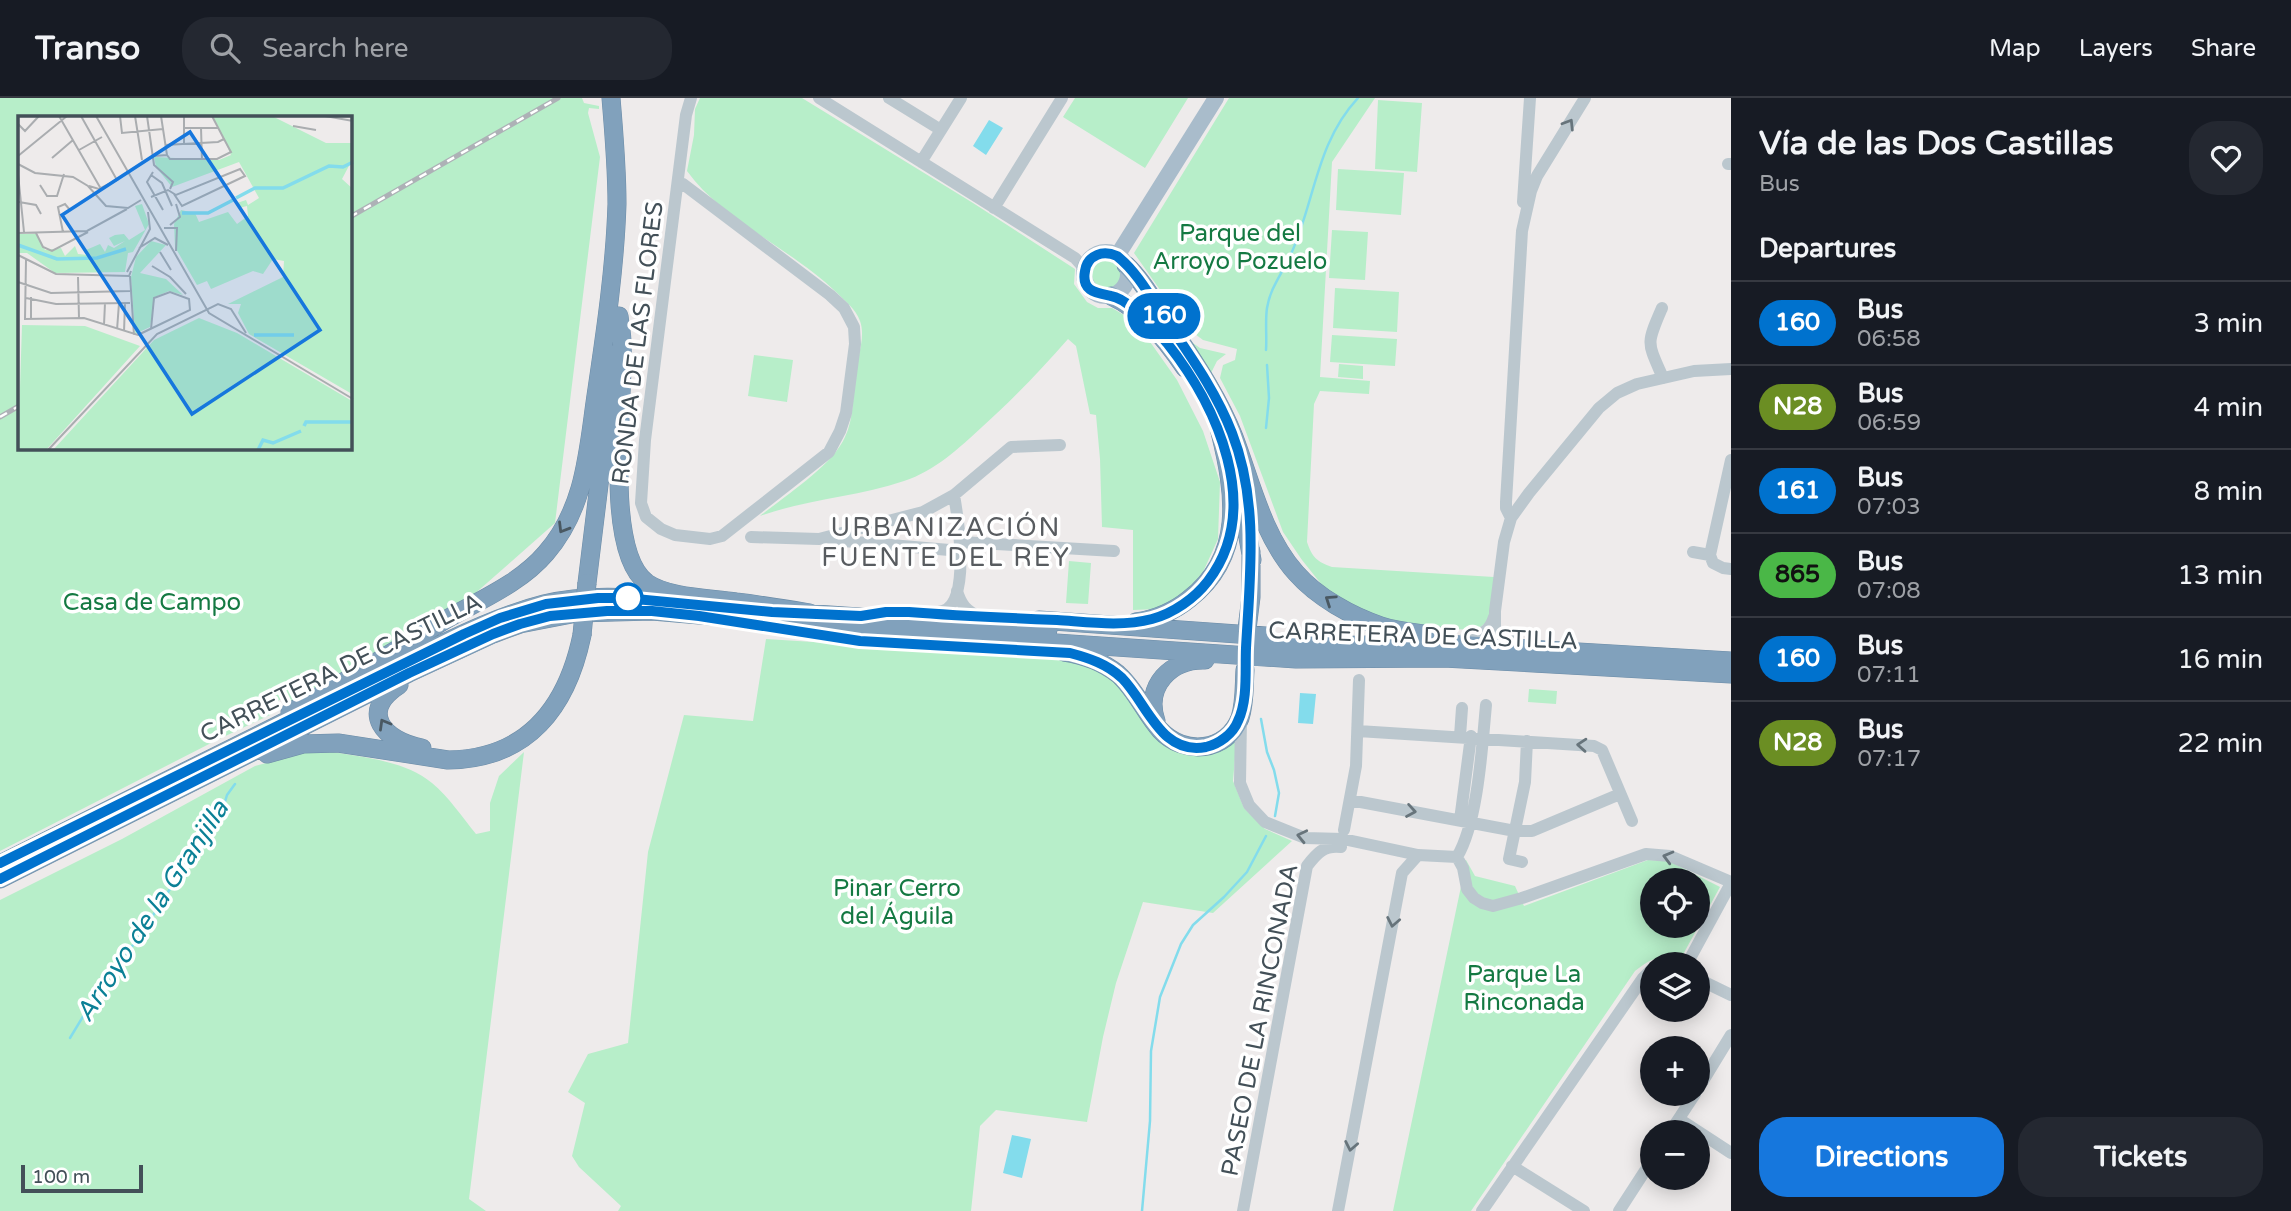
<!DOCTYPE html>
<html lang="en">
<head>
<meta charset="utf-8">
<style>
	:root { --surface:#171b24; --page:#242831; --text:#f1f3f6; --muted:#9ea1a6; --line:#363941; --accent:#1677dd }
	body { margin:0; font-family:"Varela Round",sans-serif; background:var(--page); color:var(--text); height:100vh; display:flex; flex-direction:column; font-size:26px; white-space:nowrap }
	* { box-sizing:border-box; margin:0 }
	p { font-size:23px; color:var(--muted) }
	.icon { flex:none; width:38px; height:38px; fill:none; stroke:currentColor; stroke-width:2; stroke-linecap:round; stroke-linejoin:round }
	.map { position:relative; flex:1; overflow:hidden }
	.drawer { display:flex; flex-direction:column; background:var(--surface); width:560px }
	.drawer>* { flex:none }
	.badge { padding:0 14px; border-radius:23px; font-size:24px; line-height:46px }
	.fabs { position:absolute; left:1640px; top:770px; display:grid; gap:14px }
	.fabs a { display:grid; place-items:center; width:70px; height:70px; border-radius:50%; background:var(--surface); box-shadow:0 4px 18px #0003; font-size:35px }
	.scale { position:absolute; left:21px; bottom:18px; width:122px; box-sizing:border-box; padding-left:7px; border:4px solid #435058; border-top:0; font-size:19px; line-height:24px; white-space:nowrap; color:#435058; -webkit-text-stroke:5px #fff; paint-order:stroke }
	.map>.badge { position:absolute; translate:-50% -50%; box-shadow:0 0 0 4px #fff }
	h2 { padding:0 28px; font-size:26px; line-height:63px }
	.round { display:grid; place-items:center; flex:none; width:74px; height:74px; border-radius:28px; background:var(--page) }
	.overview { display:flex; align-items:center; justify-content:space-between; height:119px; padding:0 28px }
	h1 { font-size:33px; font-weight:700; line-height:52px }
	.cta { display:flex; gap:14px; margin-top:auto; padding:14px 28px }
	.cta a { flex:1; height:80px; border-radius:28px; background:var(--accent); color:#fff; font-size:28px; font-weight:700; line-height:80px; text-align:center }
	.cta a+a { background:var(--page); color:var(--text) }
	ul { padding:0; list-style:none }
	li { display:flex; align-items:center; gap:21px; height:84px; padding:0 28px; border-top:2px solid var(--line) }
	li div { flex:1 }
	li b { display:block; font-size:26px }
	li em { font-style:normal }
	li .badge { min-width:77px; font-weight:700; text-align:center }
	header { display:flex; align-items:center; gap:42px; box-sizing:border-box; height:98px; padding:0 35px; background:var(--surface); border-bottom:2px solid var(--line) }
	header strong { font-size:33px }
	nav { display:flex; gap:38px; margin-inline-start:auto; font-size:24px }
	.search { width:490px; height:63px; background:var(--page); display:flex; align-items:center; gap:18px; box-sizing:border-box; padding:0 24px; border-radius:28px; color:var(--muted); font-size:26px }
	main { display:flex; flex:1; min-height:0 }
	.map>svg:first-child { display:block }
</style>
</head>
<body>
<header>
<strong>Transo</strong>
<div class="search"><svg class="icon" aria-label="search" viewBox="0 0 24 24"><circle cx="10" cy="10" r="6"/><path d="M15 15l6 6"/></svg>Search here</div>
<nav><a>Map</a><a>Layers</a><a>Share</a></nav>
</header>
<main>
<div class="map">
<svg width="1731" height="1113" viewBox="0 0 1731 1113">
	<rect width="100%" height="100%" fill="#eeebeb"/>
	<!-- green -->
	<path fill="#b7eec9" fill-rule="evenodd" d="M0,0H582L584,5L599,8V11L589,10L588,15L600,59L555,425L471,499L287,609L286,601L279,602L270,617L215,643L0,753ZM19,19H350V350H19Z
		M700,0H802L973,105L1075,171L1074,186L1087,204L1098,210H1112L1136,224L1177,282L1203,333L1220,384L1218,441L1203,474L1185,495L1157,511L1133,512V432L1102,429L1100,361L1096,317L1090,316L1076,248L1068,241C1041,272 1013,301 982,329C959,350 935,373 904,383C857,399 807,401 760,418C785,398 833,367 845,339C854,321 853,295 855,276C857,259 866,240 860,223C856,211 845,203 836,194C793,152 722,122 687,73L694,37L695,11Z
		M1075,0H1188L1145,70L1063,19Z
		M1229,0H1375L1332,64L1320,279L1370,283L1369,296L1320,293L1314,306L1307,444C1312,459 1317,464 1332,469L1494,479L1489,522L1477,532L1404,529L1376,522L1330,497L1302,462L1283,434L1240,318L1220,280L1223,267L1235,262L1237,251L1203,242L1187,230L1134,155Z
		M1378,2L1422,5L1417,74L1375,71Z
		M1338,71L1404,75L1401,117L1336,112Z
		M1332,132L1368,134L1365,182L1329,180Z
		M1091 177a15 15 0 1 1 30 0a15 15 0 1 1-30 0Z
		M1335,190L1399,194L1397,234L1333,230Z
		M1332,237L1397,241L1395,268L1330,264Z
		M1187,241L1200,250L1226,256L1217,263L1211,275Z
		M754,257L793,262L787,304L748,298Z
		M1339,266L1363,268V281L1338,279Z
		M1069,463L1091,465L1088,506L1066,505Z
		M766,541L1051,559L1086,563L1106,572L1166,646L1237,637L1233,683L1244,710L1265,731L1292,743L1213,815L1143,804L1116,885L1103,939L1087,1024L996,1012L980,1028L971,1113H618L621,1108L579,1069L572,1058L585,1005L568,994L588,956L628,945L648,754L684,617L753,623Z
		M1529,591L1557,593L1556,606L1528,604Z
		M333,654C367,660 405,663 432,685C449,699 462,719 476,736L490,733V705L499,678L524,654L469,1101L486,1113H0V802L122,741L255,668L303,655Z
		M1466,762L1475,778L1515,788L1524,808L1648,762L1669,763L1720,789L1680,862C1673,863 1669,861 1662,860C1651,860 1643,867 1635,873L1471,1113H1393L1463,779L1456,766ZM1652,782H1698V828H1652Z"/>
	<!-- water -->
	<path fill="#83dcec" d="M989,22L1003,30L986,57L973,48Z
		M1300,595L1316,596L1313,626L1298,625Z
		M1012,1037L1031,1041L1022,1080L1003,1075Z"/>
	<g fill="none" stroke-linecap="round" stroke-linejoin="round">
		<!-- stream -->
		<path stroke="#83dcec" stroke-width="2.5" d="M1266,252C1267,239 1265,223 1267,210C1270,190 1283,174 1291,156C1315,103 1316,45 1358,0
			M1266,330L1269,300L1267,267
			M1261,621L1267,654L1274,672L1279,695L1275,718
			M70,940L93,902L141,836L224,707L227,697L235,686
			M1142,1113L1150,1023L1151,953L1160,899L1181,846L1193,827L1224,799L1247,774L1266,738"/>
		<!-- highway casing -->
		<g stroke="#6c8ca7" stroke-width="19">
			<path id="highway" d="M1126,167C1143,183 1154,204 1167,223C1192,261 1217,296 1234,339C1251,384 1263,438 1296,475C1317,499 1351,518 1381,528C1400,534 1421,535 1439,538
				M1111,198C1143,213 1165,241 1185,270
				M619,218C620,227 622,236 622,245C625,297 602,452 647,485C669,500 711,500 736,504C761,507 786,511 810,515
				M1240,394L1252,462
				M587,485L615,256
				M801,515L1048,532
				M1039,522L1266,538
				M1136,524C1155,521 1173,514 1189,501C1245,458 1235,395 1220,334
				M1247,531L1251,499V453
				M1251,545L1295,548L1444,546L1731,563
				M1064,554C1084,557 1103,564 1118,576C1136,592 1145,615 1160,632C1184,658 1227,654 1240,620C1245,605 1244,587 1245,572
				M410,561C454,540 497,518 544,506C585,496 630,499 672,503
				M399,587C358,614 384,643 422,650
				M290,614C342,587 390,555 440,525C475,504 519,487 546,455C587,408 588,349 597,291C606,230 615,168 617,106C617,71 614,35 611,0
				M1156,623C1144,588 1171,561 1205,562
				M267,656L303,646L338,645L448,662C528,661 567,609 582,537
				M0,766L304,614
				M0,781L409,575L493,536L520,526L577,515L652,513L936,537L1296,561L1444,560L1731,576"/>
		</g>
		<!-- minor -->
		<path stroke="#bbc7ce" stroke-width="12" d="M819,0L1075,160L1085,171
			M889,0L941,32
			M921,64L961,0
			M1728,66H1731
			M678,86H683L830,197L844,210L854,229L855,246L846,315L840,333L829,354L722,438L710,441L675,437L661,431L646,419L641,405L645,342L686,17L691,0
			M1523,104L1530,0
			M994,110L1062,0
			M1662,210C1646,247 1647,243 1663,280
			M1731,362L1710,457L1713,465L1723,470L1731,471
			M1511,420L1506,410V404L1522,133L1531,93L1537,78L1585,0
			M751,439L819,441L923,414L954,397L1011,349L1060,347
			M832,442L961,453
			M961,444L1114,453
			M1693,454L1710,457
			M957,493C961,507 966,512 979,519
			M909,514C919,514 934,516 943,513C971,503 958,420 954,397
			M1466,539C1481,536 1489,535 1494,519
			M1510,542L1495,533V513L1504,444L1511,420L1529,395L1599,310L1617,295L1637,286L1694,273L1731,271
			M1241,619L1240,685L1249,707L1265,724L1305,740L1343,741L1418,757L1457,759C1478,724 1482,649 1486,607
			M1358,633L1594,648L1602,652L1632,723
			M1460,638L1462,610
			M1350,702L1515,733H1532L1620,696
			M1460,722L1471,638
			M1344,732L1356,668L1359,582
			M1457,759L1463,770L1467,791L1474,800L1482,805L1493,808L1522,800L1646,756L1670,758L1731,784
			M1522,764L1509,761L1525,684L1527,643
			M1687,866L1731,785
			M1698,881L1731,897
			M1698,991L1731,937
			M1679,1021L1731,1055
			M1670,1034L1695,996
			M1512,1068L1584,1113
			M1243,1113L1307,768C1317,755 1324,747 1341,749
			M1338,1113L1402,775L1418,757
			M1482,1113L1643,880L1652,871
			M1619,1113L1652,1062"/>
		<!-- major -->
		<path stroke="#a9bccb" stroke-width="16" d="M1084 176a22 22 0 1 1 44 0a22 22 0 1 1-44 0Z
			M1117,158L1216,0"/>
		<!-- highway -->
		<use href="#highway" stroke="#81a1bc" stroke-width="18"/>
		<!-- rail casing -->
		<g stroke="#adb1b6" stroke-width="5">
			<path id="rail" d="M350,119L558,0
				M0,319L19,308"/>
		</g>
		<!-- rail -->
		<use href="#rail" stroke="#fff" stroke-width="2.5" stroke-dasharray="8" stroke-linecap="butt"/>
		<!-- highway-bridge casing -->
		<g stroke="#6c8ca7" stroke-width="19" stroke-linecap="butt">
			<path id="highway-bridge" d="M582,537L587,485"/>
		</g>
		<!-- highway-bridge -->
		<use href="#highway-bridge" stroke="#81a1bc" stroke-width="18"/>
	</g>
	<!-- one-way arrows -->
	<defs><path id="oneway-chevron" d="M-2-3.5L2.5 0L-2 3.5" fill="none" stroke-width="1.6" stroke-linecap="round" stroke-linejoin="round" transform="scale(1.75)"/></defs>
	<g stroke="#67747b">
		<use href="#oneway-chevron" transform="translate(1569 26) rotate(-58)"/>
		<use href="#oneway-chevron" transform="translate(1582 647) rotate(-176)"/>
		<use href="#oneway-chevron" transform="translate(1411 713) rotate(10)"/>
		<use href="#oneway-chevron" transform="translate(1302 738) rotate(-167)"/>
		<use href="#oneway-chevron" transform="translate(1668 759) rotate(-165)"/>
		<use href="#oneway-chevron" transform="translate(1393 824) rotate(101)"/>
		<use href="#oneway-chevron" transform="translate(1351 1048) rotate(101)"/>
	</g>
	<g stroke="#495862">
		<use href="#oneway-chevron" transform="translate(563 430) rotate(121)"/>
		<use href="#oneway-chevron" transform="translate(1330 502) rotate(-146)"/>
		<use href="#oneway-chevron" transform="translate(384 626) rotate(-120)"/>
	</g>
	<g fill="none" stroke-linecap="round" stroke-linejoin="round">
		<!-- line casing -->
		<g stroke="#fff" stroke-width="16">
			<path id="line" d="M0,765L464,536L500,520L546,506L598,500H625L772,514L861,518L886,514H909C959,518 1008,520 1057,522C1088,524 1122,529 1152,521C1174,515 1195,500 1208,483C1264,410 1217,308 1167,245C1157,233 1146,221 1134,211C1128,206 1118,199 1111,198C1097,195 1081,194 1085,173C1086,166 1090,160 1097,157C1104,154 1110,155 1117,158C1136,173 1149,196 1162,216C1188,255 1215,291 1232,335C1259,404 1250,477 1246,550C1245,573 1248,602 1238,623C1233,636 1219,646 1206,649C1161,658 1147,605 1122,580C1107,566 1089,560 1070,555L860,543L699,518L652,513H607L550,518L520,526L493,536L409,575L0,781"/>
		</g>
		<!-- line -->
		<use href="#line" stroke="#0072ce" stroke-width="10"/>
	</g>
	<!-- markers -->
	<circle fill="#fff" stroke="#0072ce" stroke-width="3.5" cx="628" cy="500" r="14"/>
	<g text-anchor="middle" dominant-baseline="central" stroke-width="7" stroke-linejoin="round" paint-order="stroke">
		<!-- park labels -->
		<g font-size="24" fill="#147942" stroke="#fff">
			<text x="1240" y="135">Parque del<tspan x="1240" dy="28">Arroyo Pozuelo</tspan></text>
			<text x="152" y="504">Casa de Campo</text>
			<text x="897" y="790">Pinar Cerro<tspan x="897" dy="28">del Águila</tspan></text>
			<text x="1524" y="876">Parque La<tspan x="1524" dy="28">Rinconada</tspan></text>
		</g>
		<!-- street labels -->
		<g font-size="24" fill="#435058" stroke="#fff">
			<text transform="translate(638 245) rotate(-83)">RONDA DE LAS FLORES</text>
			<text transform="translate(1423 538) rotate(2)">CARRETERA DE CASTILLA</text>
			<text transform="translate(341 570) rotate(-26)">CARRETERA DE CASTILLA</text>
			<text transform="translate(1260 922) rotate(-79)">PASEO DE LA RINCONADA</text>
		</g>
		<!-- neighbourhood labels -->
		<g font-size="26" letter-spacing="2" fill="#585c60" stroke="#fff">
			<text x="946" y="429">URBANIZACIÓN<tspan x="946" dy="30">FUENTE DEL REY</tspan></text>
		</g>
		<!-- water labels -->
		<g font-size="26" font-style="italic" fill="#0b8096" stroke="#fff">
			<text transform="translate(152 813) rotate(-57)">Arroyo de la Granjilla</text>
		</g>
	</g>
	<!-- overview -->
	<g transform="translate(18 18)">
		<rect width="334" height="334" fill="#eeebeb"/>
		<path d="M195,0H254L308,27H334V44L324,63L335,73L334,278L231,218L220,197L223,188H210L265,161L266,145L255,143L245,158L235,155L193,173L189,165L179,169L157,131L156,108L163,94L177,97L181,106L210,96L219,108L230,100L229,90L221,92L219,87L228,84L230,89L241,82L221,46L154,71L138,51L136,41L201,44L213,39ZM124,88L131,108L115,136L110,137L107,156L37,157L9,137H0V118H18L27,134L43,132L47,140L57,130L60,138L70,139L68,134L82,128L87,136L90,129L96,132L107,125L96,130L91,122L97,119L106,118L111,124L127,114L117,90ZM133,125L148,129L122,157L148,163L165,179L151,175L137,181L132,211L117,218L113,161L118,141ZM181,202L219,217L334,285V334H35L136,224ZM4,209L67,210L122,230L28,334H0Z" fill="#b7eec9"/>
		<path fill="none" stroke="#83dcec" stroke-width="3.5" d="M218,82L237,72H265L311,50L325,51L335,46M164,97H190L217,83M0,129L39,143L79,142L108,133M236,219H276M286,310L288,306H335M240,334L245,324L255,327L283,315"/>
		<path fill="none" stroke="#aaadb0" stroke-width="2" d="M41,0L83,73M63,0L99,64L81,73L71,70M78,0L191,197L335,283M102,0L104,17L145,13M117,0L124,44M129,0L136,49L155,66L152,73M166,0V28M307,0L335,5M0,8L7,15L21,0M275,10L298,14M166,12H200M183,12L184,44M147,29L200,26L206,23L194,0M61,34L84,21M149,39L152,43H199L213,36L206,23M0,40L49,0M135,40L149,39L143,0M34,42L55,24M0,48L17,57L55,61L70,70L88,90L110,92L123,84M135,56L129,66L145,94M0,58L6,116M133,59L144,67L154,90M22,69L29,80H39L46,58M133,81L150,74L158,79L222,53L227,60L164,90L156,78M1,86L18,89L23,98M152,109L162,101L158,88M146,112H159L158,135M45,116L40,91L47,88L52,94M0,117L69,115L109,93M18,117L25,131L34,135L70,116M121,132L137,122L150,129M142,136L153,154M0,139L38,158L111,160L113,155M8,144L7,203L66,202L120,219L124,217L172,194L171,183L152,176L136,182L133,213M134,150L152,161L168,178M109,156L132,113L130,96M112,160L116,219M60,161L61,202M0,166L33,177L112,175M13,181V203M8,182L38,188L112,187M86,209L87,187M99,214L101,187M106,216L107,187M30,334L139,218L200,188L213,193L228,217"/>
		<path fill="#1677dd" fill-opacity="0.15" stroke="#1677dd" stroke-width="3.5" d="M172,16L302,214L174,298L44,99Z"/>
		<rect width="334" height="334" fill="none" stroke="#435058" stroke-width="3.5"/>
	</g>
</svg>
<div class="fabs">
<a><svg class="icon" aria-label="locate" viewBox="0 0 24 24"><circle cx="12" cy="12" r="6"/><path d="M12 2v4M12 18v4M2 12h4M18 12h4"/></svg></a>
<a><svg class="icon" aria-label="layers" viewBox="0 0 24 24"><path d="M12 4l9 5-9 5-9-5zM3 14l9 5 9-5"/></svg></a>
<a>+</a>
<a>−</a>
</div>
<div class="scale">100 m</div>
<b class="badge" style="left:1164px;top:218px;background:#0072ce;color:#fff">160</b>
</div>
<section class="drawer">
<div class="overview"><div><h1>Vía de las Dos Castillas</h1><p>Bus</p></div><a class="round"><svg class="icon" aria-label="heart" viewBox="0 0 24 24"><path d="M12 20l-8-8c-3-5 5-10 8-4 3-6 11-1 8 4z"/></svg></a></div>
<h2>Departures</h2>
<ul>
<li><span class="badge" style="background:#0072ce;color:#fff">160</span><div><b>Bus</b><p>06:58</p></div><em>3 min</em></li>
<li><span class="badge" style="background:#6b8e23;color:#fff">N28</span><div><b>Bus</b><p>06:59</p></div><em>4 min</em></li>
<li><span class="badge" style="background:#0072ce;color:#fff">161</span><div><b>Bus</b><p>07:03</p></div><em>8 min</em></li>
<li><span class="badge" style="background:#4ab747;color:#111">865</span><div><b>Bus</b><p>07:08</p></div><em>13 min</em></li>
<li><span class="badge" style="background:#0072ce;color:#fff">160</span><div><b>Bus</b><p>07:11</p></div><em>16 min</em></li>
<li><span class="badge" style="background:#6b8e23;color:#fff">N28</span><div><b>Bus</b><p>07:17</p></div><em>22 min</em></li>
</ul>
<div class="cta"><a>Directions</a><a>Tickets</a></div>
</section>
</main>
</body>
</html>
